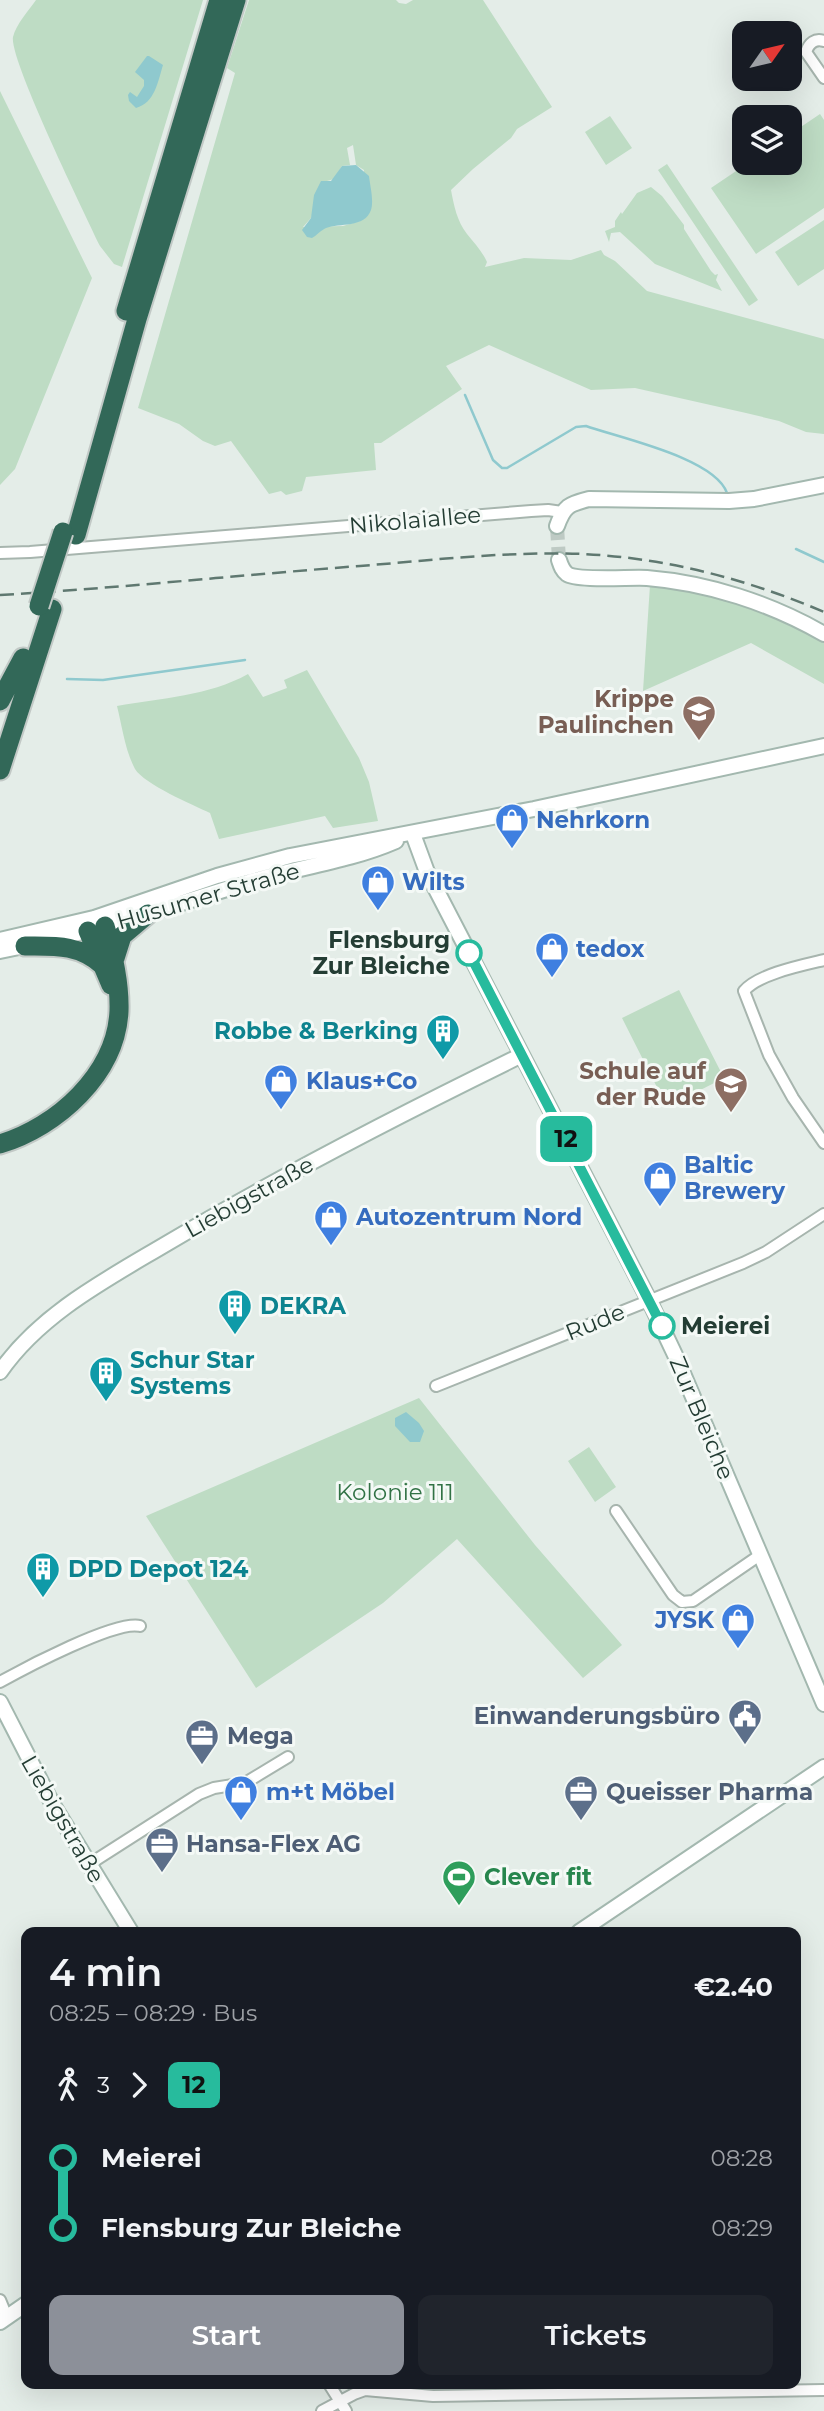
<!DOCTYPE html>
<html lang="en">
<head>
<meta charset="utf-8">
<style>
	:root { --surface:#171b24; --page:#20242c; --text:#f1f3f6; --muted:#9ea1a6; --accent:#8c9099 }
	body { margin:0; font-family:Montserrat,sans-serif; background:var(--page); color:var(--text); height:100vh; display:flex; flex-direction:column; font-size:26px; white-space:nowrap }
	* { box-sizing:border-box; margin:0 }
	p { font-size:23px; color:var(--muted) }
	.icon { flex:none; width:38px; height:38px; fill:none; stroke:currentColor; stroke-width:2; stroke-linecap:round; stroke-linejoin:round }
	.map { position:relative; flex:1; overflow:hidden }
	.panel { position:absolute; left:21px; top:1927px; width:780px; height:462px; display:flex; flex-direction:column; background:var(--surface); border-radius:14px; box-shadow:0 7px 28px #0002 }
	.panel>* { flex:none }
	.badge { padding:0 14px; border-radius:10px; font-size:24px; line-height:46px }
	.needle { width:46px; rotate:56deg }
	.fabs { position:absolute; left:732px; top:21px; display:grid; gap:14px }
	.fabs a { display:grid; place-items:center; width:70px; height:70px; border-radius:14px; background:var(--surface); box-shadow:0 7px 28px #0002; font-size:35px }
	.map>.badge { position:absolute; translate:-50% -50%; box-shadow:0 0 0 4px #fff }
	.legs { display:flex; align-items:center; gap:10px; height:77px; padding:0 28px; font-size:23px }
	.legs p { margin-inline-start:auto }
	.head { display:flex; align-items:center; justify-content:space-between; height:119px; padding:0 28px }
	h1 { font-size:38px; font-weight:600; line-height:52px }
	.button { display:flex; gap:14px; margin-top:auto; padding:14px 28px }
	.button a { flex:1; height:80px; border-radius:14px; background:var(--accent); color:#fff; font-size:28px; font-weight:600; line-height:80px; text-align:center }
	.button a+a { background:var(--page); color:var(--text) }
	ul { padding:0 28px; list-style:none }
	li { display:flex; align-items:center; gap:24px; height:70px; font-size:26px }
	li i { display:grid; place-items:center; width:10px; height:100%; margin:0 9px; background:currentColor }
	li i::after { content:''; width:18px; height:18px; margin:-9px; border:5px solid; border-radius:50%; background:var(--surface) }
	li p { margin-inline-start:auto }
	li:first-child i { background:linear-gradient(#0000 50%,currentColor 0) }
	li:last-child i { background:linear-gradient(currentColor 50%,#0000 0) }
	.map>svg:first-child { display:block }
</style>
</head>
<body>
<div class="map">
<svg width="824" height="2411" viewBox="0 0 824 2411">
	<rect width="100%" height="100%" fill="#e4ede8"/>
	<!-- green -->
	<path fill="#bedcc4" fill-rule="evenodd" d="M36,0H203L122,267L114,264L100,246C85,214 9,59 13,37C16,24 29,10 36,0Z
		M249,0H396L399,3L406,4L413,0H483L552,107L517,129L511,138L473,169L451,190C454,206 457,221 467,234C475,244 482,251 487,262L485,267L524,258L571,260L601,250L604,255L615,261L647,291L824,339V434L806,432L779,421L746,413L635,388L591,390L489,345L446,366L462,389L381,443H374L376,470L306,477L302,491L286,495L281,491L269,494L231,441L215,446L203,441L179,424L138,408L235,73L227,68ZM353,145L356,165L364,170L360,221L343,226L303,227L311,218L327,181L334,179L342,166L350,165L347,148Z
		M0,91L92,278L15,469L0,485Z
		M820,114L824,120V208L756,254L711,188L748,163H789V135Z
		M610,116L632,148L606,165L585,132Z
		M667,164L758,300L749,306L658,170Z
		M651,187L662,196L684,225V229L711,271L715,275L718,274L716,280L722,291L655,264L620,232L611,233L609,242L605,231L615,227V221L621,212L622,214L637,193Z
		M824,220V269L798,286L775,252Z
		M650,585L711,595L774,618L824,642V684L751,643L643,691Z
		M307,670L359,758L369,782L378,821L333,828L325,816L219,839L210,813C193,805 144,784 135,769C125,750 122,726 117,706C161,698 209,696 248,674L263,697L287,688L284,680Z
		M679,990L724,1078L667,1107L622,1018Z
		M419,1398L535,1545L622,1645L583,1678L457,1539L383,1603L256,1688L146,1516Z
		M589,1447L616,1487L595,1502L568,1461Z"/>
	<!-- water -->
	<path fill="#8fc9ce" d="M147,56H149L163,65C158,81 155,103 136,108L129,101L128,95L130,92L137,97L144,86V80L135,72Z
		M356,165L369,176C370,186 374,200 371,210C365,228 339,223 326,228C321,230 316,236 312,238L307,237L302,230L311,218L314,195L321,181H331L342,166Z
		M406,1412L419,1423L424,1431L420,1442H410L395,1426V1418Z"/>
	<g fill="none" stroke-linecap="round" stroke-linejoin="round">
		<!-- stream -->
		<path stroke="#8fc9ce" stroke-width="2.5" d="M465,395L493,460L502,468H507L576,427L586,426C620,438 715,458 727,493
			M796,549L824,562
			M67,679L103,680L245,660"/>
		<!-- secondary-tunnel -->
		<path stroke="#becac4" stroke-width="14" stroke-dasharray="14 7" stroke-linecap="butt" d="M557,526L559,560"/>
		<!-- street casing -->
		<g stroke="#a7b5ae" stroke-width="14">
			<path id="street" d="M824,41C815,38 809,43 806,52L824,78
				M0,553L30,552L531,511L548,510L562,512
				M824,960C803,965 758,974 744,991L769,1055L793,1098L824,1143
				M436,1386L743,1263L766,1252L824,1214
				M616,1511L673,1595L682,1602L693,1601L760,1555
				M0,1682C25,1668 116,1620 140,1626
				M88,1865L199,1794L214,1788L245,1783L288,1757
				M0,2300L7,2317
				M329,2384L346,2411
				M322,2411L354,2394L365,2390L433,2396L824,2390"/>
		</g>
		<!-- secondary casing -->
		<g stroke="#a3b8af" stroke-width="18">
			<path id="secondary" d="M557,526C564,506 569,504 589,499L729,501L754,499L824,485
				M559,560C561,566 562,570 567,574C577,581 631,577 647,578C708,583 770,603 824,634
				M413,834L427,872L649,1300L676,1357L824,1704
				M0,940L94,918L217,876L290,856L534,809L824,746
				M0,951C86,934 169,907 252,881C300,867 350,861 396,841
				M0,1372C40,1314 107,1279 166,1244C282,1175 401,1114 522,1055
				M0,1702L53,1805L131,1932
				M579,1932L824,1767
				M0,2322L26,2304"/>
		</g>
		<!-- highway casing -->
		<g stroke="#c2c9c6" stroke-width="23">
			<path id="highway" d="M126,311L219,0
				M76,535L137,319L236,0
				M0,701L23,658
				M0,770L52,609
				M88,931L111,985
				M25,946C54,946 79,944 102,965
				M115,958L122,936L148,914
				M0,1144C57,1127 116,1074 119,1011C120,982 113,953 105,926"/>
		</g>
		<!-- street -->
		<use href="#street" stroke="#fff" stroke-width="10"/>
		<!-- secondary -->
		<use href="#secondary" stroke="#fff" stroke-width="14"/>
		<!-- highway -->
		<use href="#highway" stroke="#326858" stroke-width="19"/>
		<!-- rail -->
		<path stroke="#5f7870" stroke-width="2.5" stroke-dasharray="14 7" stroke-linecap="butt" d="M0,595C120,588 240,575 360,566C434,560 509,551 583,554C666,558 747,579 824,612"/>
		<!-- highway-bridge casing -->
		<g stroke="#c2c9c6" stroke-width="23" stroke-linecap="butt">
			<path id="highway-bridge" d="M39,606L63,532"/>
		</g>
		<!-- highway-bridge -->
		<use href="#highway-bridge" stroke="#326858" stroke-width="19"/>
	</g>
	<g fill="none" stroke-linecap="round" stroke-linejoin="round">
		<!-- line-1 casing -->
		<g stroke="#fff" stroke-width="16">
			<path id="line-1" d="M469,953L662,1326"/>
		</g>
		<!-- line-1 -->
		<use href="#line-1" stroke="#27bb9d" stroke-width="10"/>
	</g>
	<!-- icons -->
	<defs>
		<g id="school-pin" transform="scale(1.75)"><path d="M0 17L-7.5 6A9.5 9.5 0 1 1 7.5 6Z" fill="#8d6e63" stroke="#f4f9f6"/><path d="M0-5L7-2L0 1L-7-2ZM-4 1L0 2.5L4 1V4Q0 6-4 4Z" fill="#fff"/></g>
		<g id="shop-pin" transform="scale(1.75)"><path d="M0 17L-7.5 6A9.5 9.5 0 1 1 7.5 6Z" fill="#3f7fe0" stroke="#f4f9f6"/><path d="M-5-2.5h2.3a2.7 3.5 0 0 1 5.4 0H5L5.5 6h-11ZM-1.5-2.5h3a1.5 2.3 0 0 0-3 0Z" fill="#fff"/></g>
		<g id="building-pin" transform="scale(1.75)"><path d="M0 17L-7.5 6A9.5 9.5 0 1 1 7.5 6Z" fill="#0f9aa8" stroke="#f4f9f6"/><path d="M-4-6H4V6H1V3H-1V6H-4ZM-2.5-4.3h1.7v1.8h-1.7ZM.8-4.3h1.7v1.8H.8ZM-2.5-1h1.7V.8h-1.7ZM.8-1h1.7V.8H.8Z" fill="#fff"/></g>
		<g id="civic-pin" transform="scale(1.75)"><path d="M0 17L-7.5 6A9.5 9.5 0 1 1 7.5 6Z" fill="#5c6f8a" stroke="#f4f9f6"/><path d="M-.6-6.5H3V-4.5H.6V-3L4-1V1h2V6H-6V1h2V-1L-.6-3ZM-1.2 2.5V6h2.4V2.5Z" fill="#fff"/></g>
		<g id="office-pin" transform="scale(1.75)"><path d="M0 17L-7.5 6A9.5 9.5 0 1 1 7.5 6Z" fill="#5c6f8a" stroke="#f4f9f6"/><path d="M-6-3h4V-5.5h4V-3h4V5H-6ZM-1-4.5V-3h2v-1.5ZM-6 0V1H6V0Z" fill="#fff"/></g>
		<g id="stadium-pin" transform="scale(1.75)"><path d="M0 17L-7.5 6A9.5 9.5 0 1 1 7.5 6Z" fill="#2e9e5b" stroke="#f4f9f6"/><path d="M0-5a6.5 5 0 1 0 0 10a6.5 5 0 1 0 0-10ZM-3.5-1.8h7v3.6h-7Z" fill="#fff"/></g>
	</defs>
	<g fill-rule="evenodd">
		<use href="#school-pin" x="699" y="712"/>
		<use href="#shop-pin" x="512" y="820"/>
		<use href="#shop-pin" x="378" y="882"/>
		<use href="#shop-pin" x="552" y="949"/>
		<use href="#building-pin" x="443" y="1031"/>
		<use href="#shop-pin" x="281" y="1081"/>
		<use href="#school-pin" x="731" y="1084"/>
		<use href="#shop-pin" x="660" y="1178"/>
		<use href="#shop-pin" x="331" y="1217"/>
		<use href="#building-pin" x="235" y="1306"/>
		<use href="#building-pin" x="106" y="1373"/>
		<use href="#building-pin" x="43" y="1569"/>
		<use href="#shop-pin" x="738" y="1620"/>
		<use href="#civic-pin" x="745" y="1716"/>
		<use href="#office-pin" x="202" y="1736"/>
		<use href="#shop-pin" x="241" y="1792"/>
		<use href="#office-pin" x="581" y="1792"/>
		<use href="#office-pin" x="162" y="1844"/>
		<use href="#stadium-pin" x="459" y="1877"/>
	</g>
	<!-- markers -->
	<g fill="#fff" stroke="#27bb9d" stroke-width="3.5">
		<circle cx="469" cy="953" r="12"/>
		<circle cx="662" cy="1326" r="12"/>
	</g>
	<g text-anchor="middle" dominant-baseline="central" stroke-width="6" stroke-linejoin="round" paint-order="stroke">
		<!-- street labels -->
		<g font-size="23" fill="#243d34" stroke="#f4f9f6">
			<text transform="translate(415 520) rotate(-5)">Nikolaiallee</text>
			<text transform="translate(208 896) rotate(-16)">Husumer Straße</text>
			<text transform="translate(249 1197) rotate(-29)">Liebigstraße</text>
			<text transform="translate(595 1322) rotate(-22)">Rude</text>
			<text transform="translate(702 1418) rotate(67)">Zur Bleiche</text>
			<text transform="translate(63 1819) rotate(60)">Liebigstraße</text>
		</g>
		<!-- education labels -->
		<g font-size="23" font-weight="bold" fill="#785e54" stroke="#f4f9f6" text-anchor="end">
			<text x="674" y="699">Krippe<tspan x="674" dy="26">Paulinchen</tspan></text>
			<text x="706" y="1071">Schule auf<tspan x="706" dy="26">der Rude</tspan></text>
		</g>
		<!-- shop labels -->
		<g font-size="23" font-weight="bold" fill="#366cbe" stroke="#f4f9f6" text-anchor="start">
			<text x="536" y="820">Nehrkorn</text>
			<text x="402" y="882">Wilts</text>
			<text x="576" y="949">tedox</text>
			<text x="306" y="1081">Klaus+Co</text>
			<text x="684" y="1165">Baltic<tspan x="684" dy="26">Brewery</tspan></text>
			<text x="356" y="1217">Autozentrum Nord</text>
			<text x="714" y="1620" text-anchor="end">JYSK</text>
			<text x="266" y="1792">m+t Möbel</text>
		</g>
		<!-- stop labels -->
		<g font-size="23" font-weight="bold" fill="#243d34" stroke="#f4f9f6" text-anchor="end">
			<text x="450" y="940">Flensburg<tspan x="450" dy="26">Zur Bleiche</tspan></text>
			<text x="681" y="1326" text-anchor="start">Meierei</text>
		</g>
		<!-- culture labels -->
		<g font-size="23" font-weight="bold" fill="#0d838f" stroke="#f4f9f6" text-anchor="start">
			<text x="418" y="1031" text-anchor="end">Robbe &amp; Berking</text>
			<text x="260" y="1306">DEKRA</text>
			<text x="130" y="1360">Schur Star<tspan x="130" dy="26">Systems</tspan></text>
			<text x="68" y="1569">DPD Depot 124</text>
		</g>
		<!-- park labels -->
		<g font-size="23" fill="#317245" stroke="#f4f9f6">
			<text x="395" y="1492">Kolonie 111</text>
		</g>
		<!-- service labels -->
		<g font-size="23" font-weight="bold" fill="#4e5e75" stroke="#f4f9f6" text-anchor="start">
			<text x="720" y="1716" text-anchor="end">Einwanderungsbüro</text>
			<text x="227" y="1736">Mega</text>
			<text x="606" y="1792">Queisser Pharma</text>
			<text x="186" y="1844">Hansa-Flex AG</text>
		</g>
		<!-- leisure labels -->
		<g font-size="23" font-weight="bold" fill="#27864d" stroke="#f4f9f6" text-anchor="start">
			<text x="484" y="1877">Clever fit</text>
		</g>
	</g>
</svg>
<div class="fabs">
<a><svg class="needle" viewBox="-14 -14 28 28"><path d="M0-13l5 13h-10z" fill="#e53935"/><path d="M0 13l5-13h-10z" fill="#9ea1a6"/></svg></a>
<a><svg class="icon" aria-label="layers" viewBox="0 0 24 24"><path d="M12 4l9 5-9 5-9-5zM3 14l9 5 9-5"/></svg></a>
</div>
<b class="badge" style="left:566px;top:1139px;background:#27bb9d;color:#111">12</b>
<section class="panel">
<div class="head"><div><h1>4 min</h1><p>08:25 – 08:29 · Bus</p></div><b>€2.40</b></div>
<div class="legs"><svg class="icon" aria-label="walk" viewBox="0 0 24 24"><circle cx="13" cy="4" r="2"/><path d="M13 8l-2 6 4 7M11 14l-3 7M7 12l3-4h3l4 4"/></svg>3<svg class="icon" aria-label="forward" viewBox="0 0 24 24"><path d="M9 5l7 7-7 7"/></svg><b class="badge" style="background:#27bb9d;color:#111">12</b></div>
<ul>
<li><i style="color:#27bb9d"></i><b>Meierei</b><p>08:28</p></li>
<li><i style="color:#27bb9d"></i><b>Flensburg Zur Bleiche</b><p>08:29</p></li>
</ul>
<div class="button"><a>Start</a><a>Tickets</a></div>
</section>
</div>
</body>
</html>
